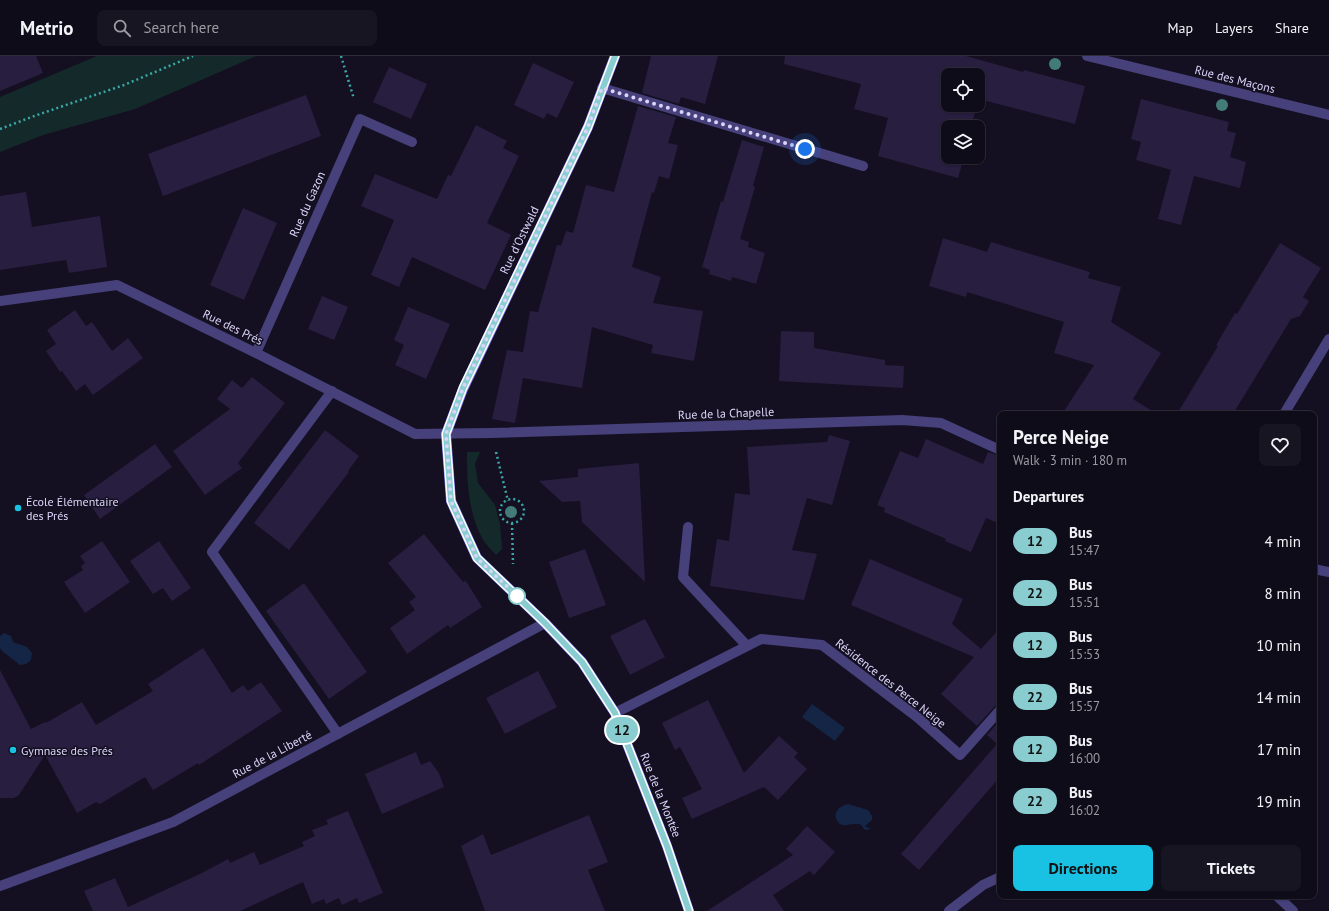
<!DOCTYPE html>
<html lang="en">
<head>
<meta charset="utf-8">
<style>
	:root { --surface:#0f0c19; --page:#181522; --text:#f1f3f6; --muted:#9b9ba2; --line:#2f2c38; --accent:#19c1e2 }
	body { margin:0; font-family:"PT Sans",sans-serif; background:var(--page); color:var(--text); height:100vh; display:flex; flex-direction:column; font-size:15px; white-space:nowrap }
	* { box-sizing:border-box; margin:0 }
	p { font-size:13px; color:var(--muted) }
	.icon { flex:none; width:22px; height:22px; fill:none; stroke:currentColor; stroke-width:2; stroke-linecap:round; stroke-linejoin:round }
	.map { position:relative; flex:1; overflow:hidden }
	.sheet { position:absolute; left:997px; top:355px; width:320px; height:488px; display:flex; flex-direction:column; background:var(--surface); border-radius:8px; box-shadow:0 1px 3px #0004,0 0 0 1px var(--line) }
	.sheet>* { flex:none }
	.badge { padding:0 8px; border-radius:13px; font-size:14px; line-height:26px }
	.buttons { position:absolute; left:941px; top:12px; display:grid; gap:8px }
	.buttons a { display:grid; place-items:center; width:44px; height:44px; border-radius:8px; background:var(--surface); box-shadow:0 1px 3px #0004,0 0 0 1px var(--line); font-size:20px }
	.you { position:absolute; width:20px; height:20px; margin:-10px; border:3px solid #fff; border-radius:50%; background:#1a73e8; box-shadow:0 0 0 6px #1a73e833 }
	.map>.badge { position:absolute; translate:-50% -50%; box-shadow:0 0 0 2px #fff }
	h2 { padding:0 16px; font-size:15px; line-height:36px }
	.round { display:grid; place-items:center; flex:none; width:42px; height:42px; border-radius:8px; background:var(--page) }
	.head { display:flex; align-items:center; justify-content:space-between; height:68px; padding:0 16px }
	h1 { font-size:19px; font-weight:700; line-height:30px }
	.primary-button { display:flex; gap:8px; margin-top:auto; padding:8px 16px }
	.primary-button a { flex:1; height:46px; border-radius:8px; background:var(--accent); color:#111; font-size:16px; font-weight:700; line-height:46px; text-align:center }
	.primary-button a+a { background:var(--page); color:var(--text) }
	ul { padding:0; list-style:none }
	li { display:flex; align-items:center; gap:12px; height:52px; padding:0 16px }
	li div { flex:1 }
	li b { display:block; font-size:15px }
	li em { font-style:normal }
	li .badge { min-width:44px; font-weight:700; text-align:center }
	header { display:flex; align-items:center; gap:24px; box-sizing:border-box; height:56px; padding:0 20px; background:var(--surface); border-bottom:1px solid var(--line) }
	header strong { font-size:19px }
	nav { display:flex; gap:22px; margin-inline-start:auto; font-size:14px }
	.search { width:280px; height:36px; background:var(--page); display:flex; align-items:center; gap:10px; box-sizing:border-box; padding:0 14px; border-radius:8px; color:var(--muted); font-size:15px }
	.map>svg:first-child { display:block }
</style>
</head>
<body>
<header>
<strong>Metrio</strong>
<div class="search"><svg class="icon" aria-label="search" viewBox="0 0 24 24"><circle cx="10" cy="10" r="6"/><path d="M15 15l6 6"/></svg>Search here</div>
<nav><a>Map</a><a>Layers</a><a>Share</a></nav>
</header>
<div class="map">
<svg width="1329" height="855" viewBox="0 0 1329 855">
	<rect width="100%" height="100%" fill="#141021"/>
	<!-- green -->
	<path fill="#142a2a" d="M97,0H256L135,53L43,79L0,96V41Z
		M467,396H480L475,408L478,427L495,449L500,468L502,493L496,499C492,494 485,488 482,482C468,455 467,426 467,396Z"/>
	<!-- water -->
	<path fill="#152546" d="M4,577L11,580L13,586L27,591L32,597L31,604L26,608L20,609L2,595L0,592V580Z
		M812,648L845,672L835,685L802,661Z
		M848,748L868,754L872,760V764L865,770L871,773L865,774C862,771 862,768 858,768C851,766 841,774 837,764C835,762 835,757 837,755C839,751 844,749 848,748Z"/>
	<!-- building -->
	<path fill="#271e40" d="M0,0H36L43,17L0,35Z
		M651,0H718L705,48L681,41L679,48L642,37Z
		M785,0H966L1023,16L1024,14L1085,30L1075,68L979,43L978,45V19H948V49H977L971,71H948V101H964L958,122L878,100L888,62L854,53L861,28L784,8Z
		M533,7L574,26L557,62L547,57L544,63L514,49Z
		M389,11L427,28L411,63L373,46Z
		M306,39L321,80L163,140L148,98Z
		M1141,43L1229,66L1227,75L1236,77L1230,101L1246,106L1240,132L1194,120L1181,169L1158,163L1171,114L1136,104L1141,86L1131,83Z
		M638,50L676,61L668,87L678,89L669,123L659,120L654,137L652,136L632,211L661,221L653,247L703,255L694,305L651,297L653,289L592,271L582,332L523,322L515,367L492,363L507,294L523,296L530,255L538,256L557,189L561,190L566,175L573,177L586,129L614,136Z
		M476,69L507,85L503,92L519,100L487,167L511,179L485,234L412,201L399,231L371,219L394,164L361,150L375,118L437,143L448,119L451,120Z
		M742,84L764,91L753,130L755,131L740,183L749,186L748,191L765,197L756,228L732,221L731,225L709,218L710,214L702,211L721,145L723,146Z
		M26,136L32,171L100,160L107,211L69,217L66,204L0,214V140Z
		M243,152L277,167L244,244L210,229Z
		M943,182L987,196L991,186L1090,216L1088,222L1121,231L1111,266L1161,297L1133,343L1157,358H1062L1094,309L1054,297L1064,266L967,236L966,241L929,230Z
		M1280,187L1321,212L1303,241L1309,245L1300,260L1291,263L1233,358H1177L1218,290L1216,289L1235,257L1237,258Z
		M322,240L348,251L334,284L308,273Z
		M408,251L450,268L426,323L395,309L404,289L394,284Z
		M75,254L86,270L92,266L112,295L128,282L143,302L93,339L85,328L76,335L62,315L60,316L46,295L56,288L47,274Z
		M781,275L814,276V292L885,304V309L904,310L903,332L779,325Z
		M252,321L285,347L238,407L242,412L205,439L173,395L230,353L217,343L232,324L242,332Z
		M325,374L359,400L348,415L349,416L289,494L254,467Z
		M829,379L850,385L832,449L807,442L792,494L817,498L804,544L710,530L717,483L729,485L735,437L750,439L747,391L827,386Z
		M926,383L983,408L988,396L1000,400V468L986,462L971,496L945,485L946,483L884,456L885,452L877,449L900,395L918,402Z
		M155,388L172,411L100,463L84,439Z
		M639,407L645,526L582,466L580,445L562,446L539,425L578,421V413Z
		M424,478L463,526L466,525L482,551L450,572L448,569L407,598L390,572L415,554L409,546L416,541L388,507Z
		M102,485L130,526L85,557L64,526L83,514L81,510L85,507L80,500Z
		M159,485L191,532L172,545L163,532L153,538L130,505Z
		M585,493L606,549L569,562L549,506Z
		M870,503L963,543L952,568L981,593L1000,572V648L995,650L977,670L941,638L974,601L851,549Z
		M304,527L367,616L329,643L266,555Z
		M645,563L665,601L630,619L610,580Z
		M203,592L232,637L243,629L248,635L261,626L282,655L199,709L198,707L153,734L145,721L100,748L96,746L77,757L45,699L19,739L14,742H0V614L31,673L45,666L46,667L82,646L96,669L153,635L148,628Z
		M538,615L557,651L505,678L486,642Z
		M708,644L744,717L779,680L798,697L794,701L807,713L778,744L764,731L692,763L682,742L702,733L680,691L675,694L662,667Z
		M1000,664V721L919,814L901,798L997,688L987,679Z
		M416,696L421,709L430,705L439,717L444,731L382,758L365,718Z
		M348,755L383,837L359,847L357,842L342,849L339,842L326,848L324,843L312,848L303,826L240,855H93L84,835L115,822L128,851L202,817L228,803L230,807L254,796L260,809L304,790L302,786L315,780L312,774L328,768L326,764Z
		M589,759L608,806L588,814L605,855H485L461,790L483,778L491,799Z
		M807,770L835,796L814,819L810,815L773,839L784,855H707L793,799L786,793Z"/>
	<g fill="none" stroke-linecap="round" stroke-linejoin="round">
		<!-- path -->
		<path stroke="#3ca7a7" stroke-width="2.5" stroke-dasharray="2 3" stroke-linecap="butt" d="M341,0L354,43
			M0,73L37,59L124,29L193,0
			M496,396L508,445
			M500 455a12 12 0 1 1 24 0a12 12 0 1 1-24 0Z
			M512,467L513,508"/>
		<!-- lane -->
		<path stroke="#46407b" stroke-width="10" d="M602,32L863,110
			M332,335L212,496L338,678
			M688,471L683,521L747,590
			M615,657L761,583L822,589L917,661L960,699L1000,654"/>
		<!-- street -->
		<path stroke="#46407b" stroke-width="10" d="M1087,0L1329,59
			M0,245L117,229L256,297L415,378L492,377L902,364L941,367L1000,394
			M256,297L360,63L412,86
			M1284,358L1329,283
			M1314,513L1329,516
			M0,830L173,766L545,567
			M1277,840L1293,855
			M949,855L983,829L1000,821"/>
		<!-- secondary -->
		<path stroke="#8177f0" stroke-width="10" d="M615,0L588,71L463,333L446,378L451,445L477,502L545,567L582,606L615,657L667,790L689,855"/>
	</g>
	<!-- trees -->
	<g fill="#437b78">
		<circle cx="1055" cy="8" r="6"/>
		<circle cx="1222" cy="49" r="6"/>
		<circle cx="511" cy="456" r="6"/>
	</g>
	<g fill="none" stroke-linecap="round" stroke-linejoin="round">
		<!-- line casing -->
		<g stroke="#fff" stroke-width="9">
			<path id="line" d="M615,0L588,71L463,332L446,378L451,445L477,502L545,567L582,606L615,657L667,790L689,855"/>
		</g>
		<!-- line -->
		<use href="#line" stroke="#89cdd1" stroke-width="6"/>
		<!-- walk -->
		<path stroke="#dcd5fa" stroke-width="4" stroke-dasharray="0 7.2" d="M517,540L477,502L451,445L446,378L463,332L588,71L602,32L805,93"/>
	</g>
	<!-- markers -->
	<g fill="#19c1e2" stroke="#141021" stroke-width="1.5">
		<circle cx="18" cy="452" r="4"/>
		<circle cx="13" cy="694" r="4"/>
	</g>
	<circle fill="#fff" stroke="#89cdd1" stroke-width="2" cx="517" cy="540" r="8"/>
	<g text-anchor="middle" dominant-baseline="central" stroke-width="3" stroke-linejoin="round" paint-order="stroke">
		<!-- street labels -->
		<g font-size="12" fill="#dcd5fa" stroke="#141021">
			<text transform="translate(1235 23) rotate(14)">Rue des Maçons</text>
			<text transform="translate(307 148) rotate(-66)">Rue du Gazon</text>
			<text transform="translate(519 184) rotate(-64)">Rue d'Ostwald</text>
			<text transform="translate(233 271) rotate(26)">Rue des Prés</text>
			<text transform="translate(726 357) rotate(-2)">Rue de la Chapelle</text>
			<text transform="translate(891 627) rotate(38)">Résidence des Perce Neige</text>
			<text transform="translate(272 698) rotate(-28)">Rue de la Liberté</text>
			<text transform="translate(661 739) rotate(68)">Rue de la Montée</text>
		</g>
		<!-- poi labels -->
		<g font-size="12" fill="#dcd5fa" stroke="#141021" text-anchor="start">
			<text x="26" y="445">École Élémentaire<tspan x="26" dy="14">des Prés</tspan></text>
			<text x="21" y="694">Gymnase des Prés</text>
		</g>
	</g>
</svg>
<div class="buttons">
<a><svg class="icon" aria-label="locate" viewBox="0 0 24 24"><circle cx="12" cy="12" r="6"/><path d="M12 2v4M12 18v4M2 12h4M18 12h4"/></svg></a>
<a><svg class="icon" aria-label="layers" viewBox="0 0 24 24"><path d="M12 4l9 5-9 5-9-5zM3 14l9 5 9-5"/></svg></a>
</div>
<div class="you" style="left:805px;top:93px"></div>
<b class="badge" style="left:622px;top:674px;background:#89cdd1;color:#111">12</b>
<section class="sheet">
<div class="head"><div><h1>Perce Neige</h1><p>Walk · 3 min · 180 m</p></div><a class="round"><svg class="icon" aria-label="heart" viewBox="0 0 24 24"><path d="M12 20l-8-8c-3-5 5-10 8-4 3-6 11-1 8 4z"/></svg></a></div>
<h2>Departures</h2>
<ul>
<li><span class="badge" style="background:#89cdd1;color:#111">12</span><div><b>Bus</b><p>15:47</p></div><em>4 min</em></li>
<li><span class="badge" style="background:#89cdd1;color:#111">22</span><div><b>Bus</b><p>15:51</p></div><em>8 min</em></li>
<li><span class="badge" style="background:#89cdd1;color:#111">12</span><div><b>Bus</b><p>15:53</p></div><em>10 min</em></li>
<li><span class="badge" style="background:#89cdd1;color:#111">22</span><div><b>Bus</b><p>15:57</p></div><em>14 min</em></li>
<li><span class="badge" style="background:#89cdd1;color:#111">12</span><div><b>Bus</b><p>16:00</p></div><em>17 min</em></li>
<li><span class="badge" style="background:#89cdd1;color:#111">22</span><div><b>Bus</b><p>16:02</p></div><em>19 min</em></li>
</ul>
<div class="primary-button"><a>Directions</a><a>Tickets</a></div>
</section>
</div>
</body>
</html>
